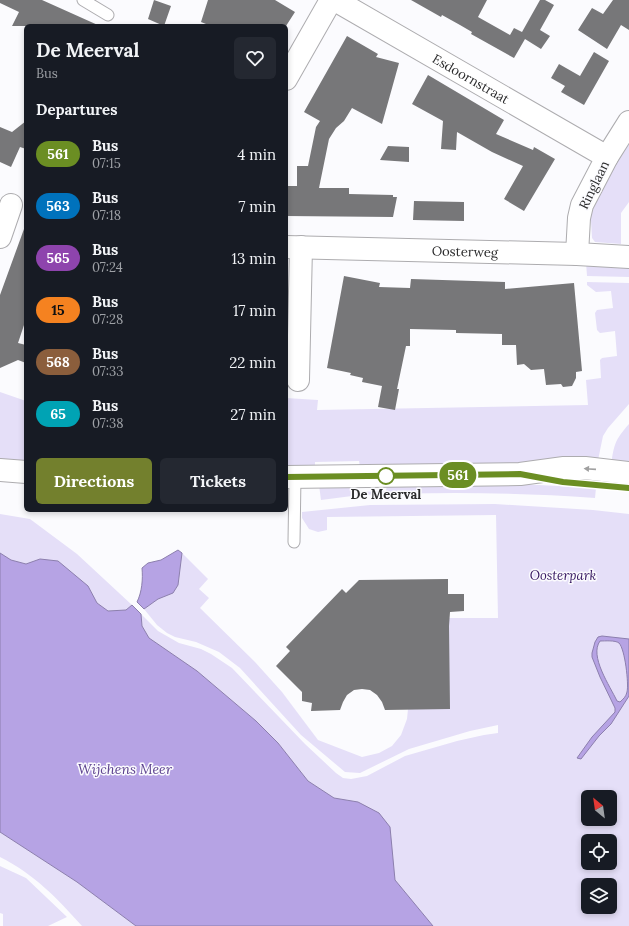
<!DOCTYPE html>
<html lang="en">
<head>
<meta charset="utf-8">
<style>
	:root { --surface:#171b24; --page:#242831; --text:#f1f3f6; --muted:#9ea1a6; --accent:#73802d }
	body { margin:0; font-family:Lora,serif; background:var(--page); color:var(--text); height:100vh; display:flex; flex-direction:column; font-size:15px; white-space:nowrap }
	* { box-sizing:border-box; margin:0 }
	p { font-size:13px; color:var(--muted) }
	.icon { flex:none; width:22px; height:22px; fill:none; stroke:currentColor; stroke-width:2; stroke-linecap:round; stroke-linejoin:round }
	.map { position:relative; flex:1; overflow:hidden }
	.panel { position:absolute; left:24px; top:24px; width:264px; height:488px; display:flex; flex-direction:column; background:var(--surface); border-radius:6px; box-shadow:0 2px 6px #0003 }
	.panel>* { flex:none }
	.badge { padding:0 8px; border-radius:13px; font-size:14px; line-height:26px }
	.needle { width:26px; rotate:331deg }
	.fabs { position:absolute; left:581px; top:790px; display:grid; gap:8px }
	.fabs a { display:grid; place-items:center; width:36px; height:36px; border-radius:6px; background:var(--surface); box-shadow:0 2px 6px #0003; font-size:20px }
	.map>.badge { position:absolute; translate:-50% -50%; box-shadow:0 0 0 2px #fff }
	h2 { padding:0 12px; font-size:15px; line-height:36px }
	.round { display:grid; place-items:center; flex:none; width:42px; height:42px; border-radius:6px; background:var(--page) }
	.head { display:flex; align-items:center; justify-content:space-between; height:68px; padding:0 12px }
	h1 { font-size:19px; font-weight:700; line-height:30px }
	.action { display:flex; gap:8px; margin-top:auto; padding:8px 12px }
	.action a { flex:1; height:46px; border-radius:6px; background:var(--accent); color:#fff; font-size:16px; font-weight:700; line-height:46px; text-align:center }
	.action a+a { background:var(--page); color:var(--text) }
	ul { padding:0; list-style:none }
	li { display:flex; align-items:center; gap:12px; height:52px; padding:0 12px }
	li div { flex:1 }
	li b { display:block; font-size:15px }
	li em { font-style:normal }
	li .badge { min-width:44px; font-weight:700; text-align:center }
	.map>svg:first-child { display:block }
</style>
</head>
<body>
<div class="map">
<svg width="629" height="926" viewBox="0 0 629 926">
	<rect width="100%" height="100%" fill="#fbfbfe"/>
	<!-- green -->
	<path fill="#e5dff8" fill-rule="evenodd" d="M629,136V202L621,213V244L595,242L592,238L591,221H586L587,212Z
		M586,262L629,264V277L587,276Z
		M587,282L629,283V404L608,428L603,436L597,465L360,467L359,461L315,462V467H286V398L318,400L317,410L588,405L586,380L601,378L600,360L602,358L617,356L615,331L600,333L597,330L595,313L597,310L613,308L611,291L596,292L587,285Z
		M0,392L26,401V463L0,462Z
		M629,424V466H611C614,444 615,440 629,424Z
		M483,483L539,485L596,488L595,498C515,492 436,492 356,495V492L386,491L387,484Z
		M319,485H352V496L321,500Z
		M495,504L593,510L629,514V926H433L394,880L390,827L358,802L334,798L308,781L278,743L256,721L197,671L149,638L142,626L141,614L158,631L179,643L201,649L211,654L232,668L305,744L336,773L343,778L351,779L367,776L405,756L457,741L484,735L498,733V725L470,731L409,749L360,773L345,772L301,735L240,668L219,652L196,642L175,637L167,633L157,625L144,609L158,599L173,593L178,585L182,553L208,579L199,589L209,598L200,608L255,662L282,692L318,740L362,757L379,753L392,746L401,735L407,719L408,709L449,618H498L496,515L327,517V530L318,532L309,529L302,518V512L370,505ZM588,797H610V819H588ZM588,841H610V863H588ZM588,885H610V907H588Z
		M0,514L30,519L77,554L132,605L126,610L108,611L97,603L88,586L40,559L26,564L11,560L0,553Z
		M0,832L77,882L136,926H82C57,898 34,874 0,857Z
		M0,866L26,878L67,917L48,926H3V914L0,913Z"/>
	<!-- water -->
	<path fill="#b6a3e4" stroke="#8c7fad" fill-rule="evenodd" d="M178,550L182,553L178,585L173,593L158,599L144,609L137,602C142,592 143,579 142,568L148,563L161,560Z
		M0,553L11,560L26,564L40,559L58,561L88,586L97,603L108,611L126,610L132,605L141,614L142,626L149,638L197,671L256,721L278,743L308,781L334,798L358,802L379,813L390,827L395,880L433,926H136L77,882L0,832Z
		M602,636L629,639V696L611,724L599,736L581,759L577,758L592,737L615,712V708L600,677L592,657V653L595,642L598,637ZM600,641C605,641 615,640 619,643C625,649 629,684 627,692C626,697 623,699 620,702L617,701C610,686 589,656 600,641Z"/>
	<!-- building -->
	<path fill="#777779" d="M0,0H42L100,26H12L19,12L0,3Z
		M154,0L171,6L164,26L148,19Z
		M208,0H275L295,12L286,26H211L201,22Z
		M411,0H487L478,17L510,35L514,28L522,32L540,0H545L554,5L540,30L550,36L541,49L525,39L514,58L471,34L472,32L460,25L442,15L441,17Z
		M613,0H629V30L621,25L607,49L578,30L592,8L603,14Z
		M347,36L378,54L376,57L399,63L382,124L352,108L344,121L336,128L329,139L319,188H349V194L393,195V197H397L393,217L286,216L287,186H297V166H308L316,127L320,121L304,112Z
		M594,52L609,61L584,105L561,92L565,86L551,78L559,64L580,76Z
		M428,75L504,120L496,134L533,150L534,147L555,159L524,211L504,199L523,166L492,152L457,132L456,150L441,149L443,121L412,104Z
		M26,121V149L20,147L11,167L0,162V127L12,132Z
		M388,146L409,147V162L380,160Z
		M414,201L464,202V221L413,220Z
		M24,229H26V319L18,343L26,345V363L18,360L0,368V295Z
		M344,276L380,283L379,287L410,288L411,279L505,282V289L574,283L582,371L576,372V378L572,386L563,387L561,384L546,385L544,369L531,370L524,364L517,365L516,345H502V334L456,333V330L410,329V346H406L397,389H399L395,410L378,407L382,386L362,382L363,378L350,375L351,373L327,368Z
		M448,579V594H464V611L450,612L449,626L450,709L385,710L382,702L377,695L370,690L362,689L354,690L347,695L343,702L340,710L311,711L312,703L302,701V692L276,666L290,651L286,647L342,589L346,593L359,580Z"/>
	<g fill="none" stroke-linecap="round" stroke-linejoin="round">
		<!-- lane casing -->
		<g stroke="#adacaf" stroke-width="13">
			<path id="lane" d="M83,0L108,15
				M294,542L295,477"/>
		</g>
		<!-- street casing -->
		<g stroke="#adacaf" stroke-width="24">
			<g id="street">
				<path id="s1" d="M335,0L607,157"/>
				<path d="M286,79L331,0"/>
				<path d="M0,237L11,205"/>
				<path id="s2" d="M286,247L577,254"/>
				<path d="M298,380L301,247"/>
			</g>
		</g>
		<!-- secondary casing -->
		<g stroke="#adacaf" stroke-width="24">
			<path id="secondary" d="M629,122L607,157L582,205L579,218L577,254L629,257
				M0,470L26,472
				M286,477L520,474L564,468H585L629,473"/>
		</g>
		<!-- lane -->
		<use href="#lane" stroke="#fff" stroke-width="11"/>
		<!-- street -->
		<use href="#street" stroke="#fff" stroke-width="22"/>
		<!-- secondary -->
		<use href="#secondary" stroke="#fff" stroke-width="22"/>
	</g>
	<!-- one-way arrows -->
	<defs><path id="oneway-solid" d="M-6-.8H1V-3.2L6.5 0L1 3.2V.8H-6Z"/></defs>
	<use fill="#a0a0a0" href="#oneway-solid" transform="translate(590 469) rotate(-176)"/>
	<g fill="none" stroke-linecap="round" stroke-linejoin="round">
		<!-- line casing -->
		<g stroke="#fff" stroke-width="9">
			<path id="line" d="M286,477L520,474L563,482L629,488"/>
		</g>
		<!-- line -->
		<use href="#line" stroke="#6b8e23" stroke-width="6"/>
	</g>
	<!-- markers -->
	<circle fill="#fff" stroke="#6b8e23" stroke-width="2" cx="386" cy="476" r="8"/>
	<g text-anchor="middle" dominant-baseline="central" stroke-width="3" stroke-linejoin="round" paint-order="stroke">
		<!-- street labels -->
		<g font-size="13" fill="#2b2b2c" stroke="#fbfbfe">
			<text stroke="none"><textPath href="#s1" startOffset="157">Esdoornstraat</textPath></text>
			<text transform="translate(594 185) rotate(-64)">Ringlaan</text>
			<text stroke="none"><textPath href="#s2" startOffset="179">Oosterweg</textPath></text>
		</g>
		<!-- stop labels -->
		<g font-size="13" font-weight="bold" fill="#2b2b2c" stroke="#fbfbfe">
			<text x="386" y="494">De Meerval</text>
		</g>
		<!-- park labels -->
		<g font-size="13" font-style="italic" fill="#361761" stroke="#fbfbfe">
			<text x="563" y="575">Oosterpark</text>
		</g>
		<!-- water labels -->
		<g font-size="14" font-style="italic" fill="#5d428f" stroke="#fbfbfe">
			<text x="125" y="769">Wijchens Meer</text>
		</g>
	</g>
</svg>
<div class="fabs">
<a><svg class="needle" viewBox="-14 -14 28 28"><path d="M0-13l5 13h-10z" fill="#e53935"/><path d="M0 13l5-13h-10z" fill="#9ea1a6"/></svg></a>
<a><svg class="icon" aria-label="locate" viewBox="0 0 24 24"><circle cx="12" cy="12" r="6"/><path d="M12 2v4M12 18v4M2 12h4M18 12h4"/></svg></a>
<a><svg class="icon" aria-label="layers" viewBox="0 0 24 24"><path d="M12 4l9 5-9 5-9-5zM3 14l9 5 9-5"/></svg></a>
</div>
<b class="badge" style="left:458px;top:475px;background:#6b8e23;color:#fff">561</b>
<section class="panel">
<div class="head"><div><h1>De Meerval</h1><p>Bus</p></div><a class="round"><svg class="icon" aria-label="heart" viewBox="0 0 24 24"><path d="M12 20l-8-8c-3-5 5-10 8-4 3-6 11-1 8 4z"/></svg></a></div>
<h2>Departures</h2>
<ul>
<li><span class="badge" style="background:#6b8e23;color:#fff">561</span><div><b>Bus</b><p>07:15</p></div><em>4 min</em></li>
<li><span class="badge" style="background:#0072bc;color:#fff">563</span><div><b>Bus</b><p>07:18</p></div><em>7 min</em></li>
<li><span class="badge" style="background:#8e44ad;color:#fff">565</span><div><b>Bus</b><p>07:24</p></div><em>13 min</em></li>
<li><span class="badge" style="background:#f58220;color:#111">15</span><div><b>Bus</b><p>07:28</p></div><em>17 min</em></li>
<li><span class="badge" style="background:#8b5e3c;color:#fff">568</span><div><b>Bus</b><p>07:33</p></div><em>22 min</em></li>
<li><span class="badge" style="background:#00a3b4;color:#fff">65</span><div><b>Bus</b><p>07:38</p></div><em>27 min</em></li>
</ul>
<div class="action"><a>Directions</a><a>Tickets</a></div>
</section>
</div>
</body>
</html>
